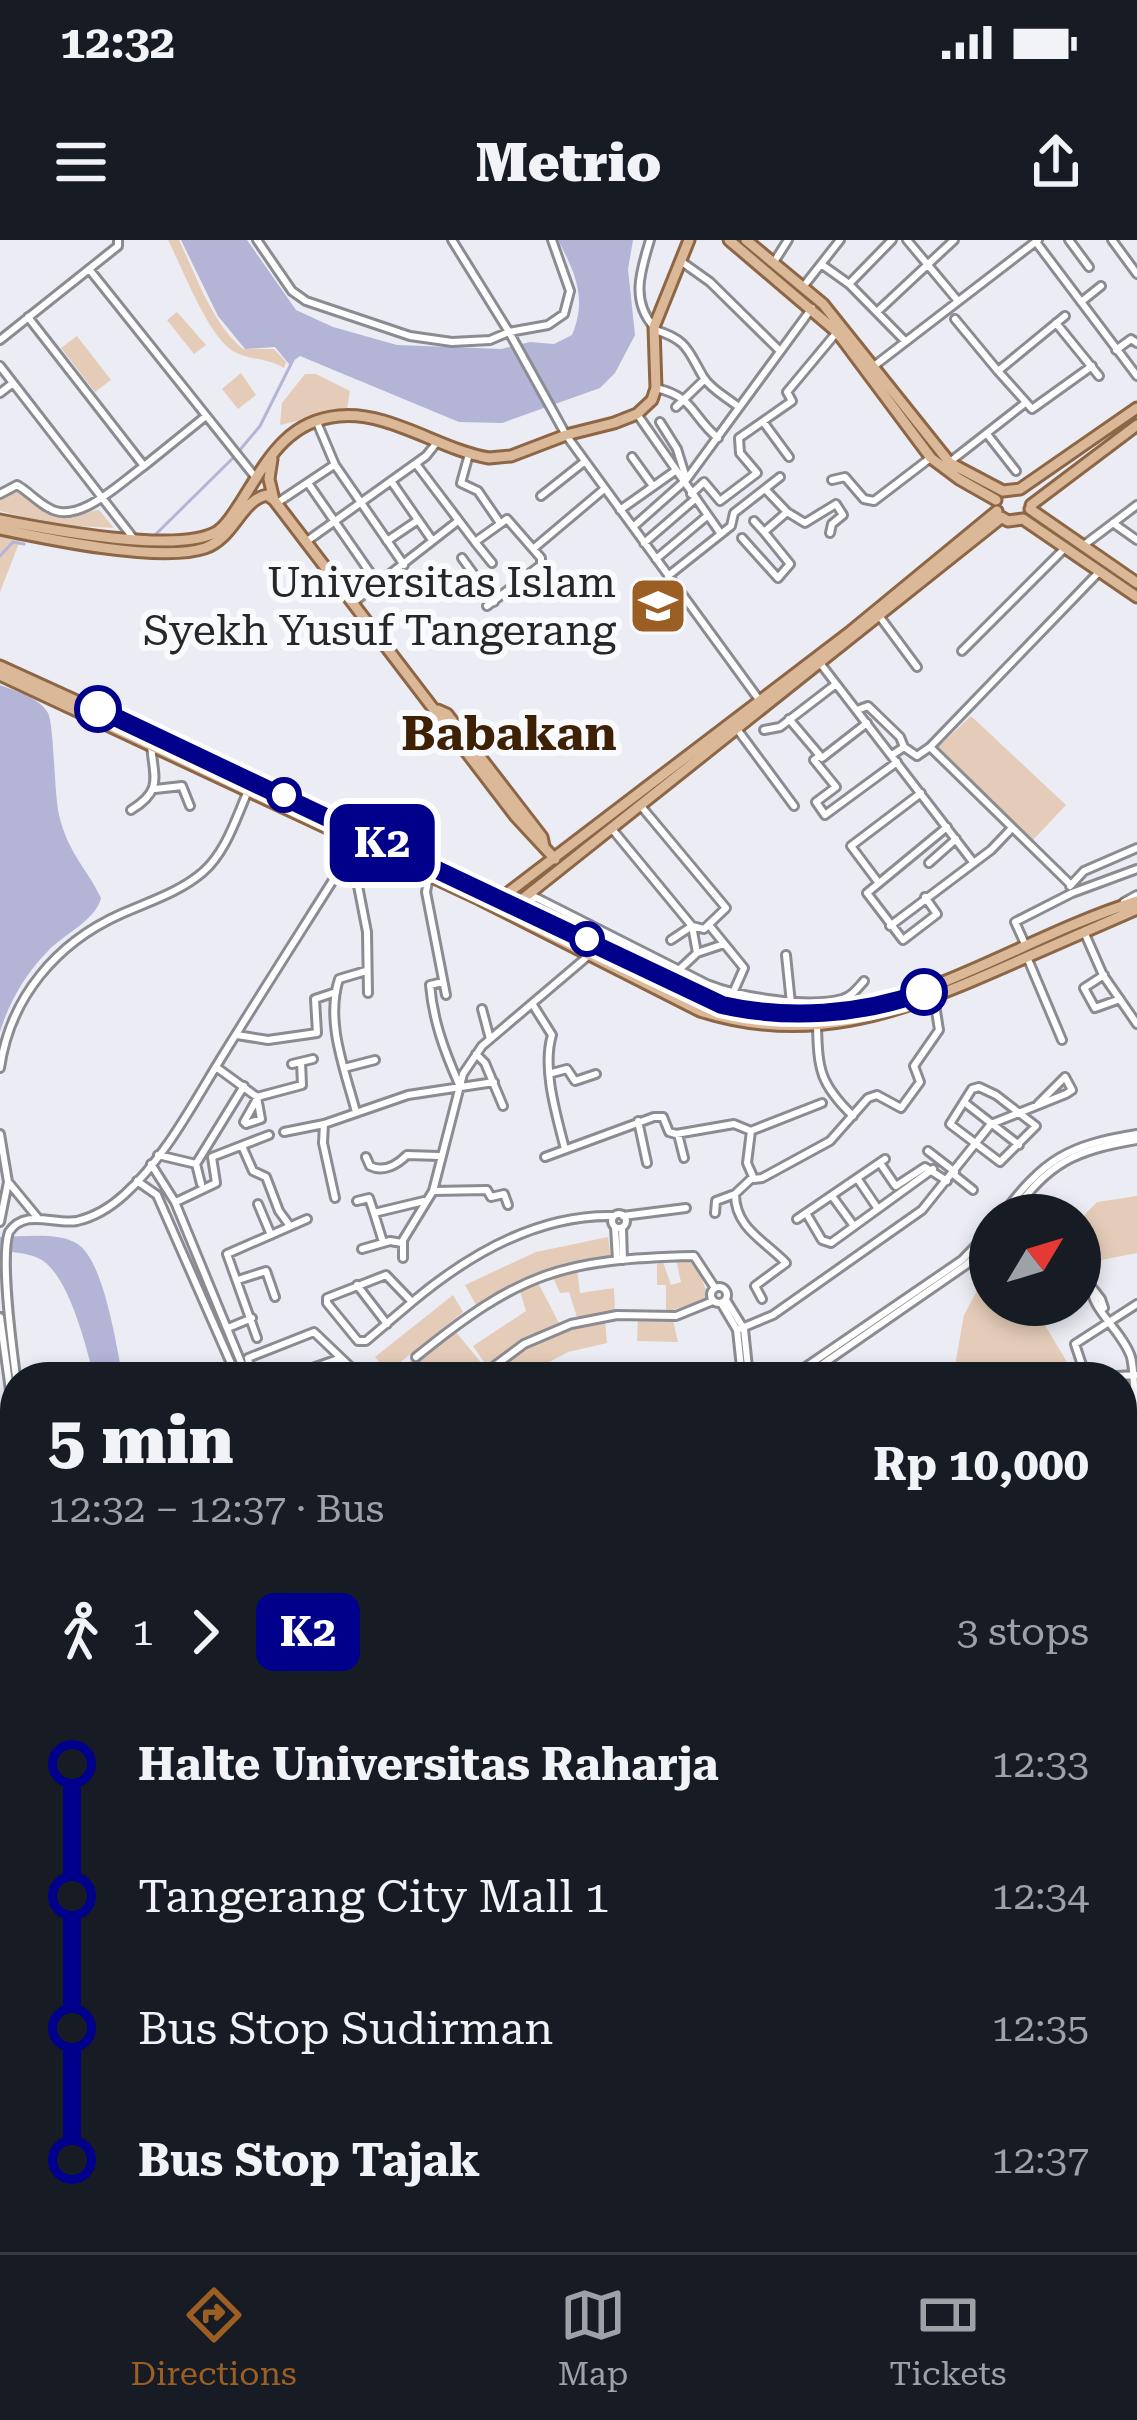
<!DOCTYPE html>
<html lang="en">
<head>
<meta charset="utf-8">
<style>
	:root { --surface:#171b24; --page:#20242c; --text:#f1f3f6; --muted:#9ea1a6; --line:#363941; --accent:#9c5f23 }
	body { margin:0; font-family:"Roboto Serif",serif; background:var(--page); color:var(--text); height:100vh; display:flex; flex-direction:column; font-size:45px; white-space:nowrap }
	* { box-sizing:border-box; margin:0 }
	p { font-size:39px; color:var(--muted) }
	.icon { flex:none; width:66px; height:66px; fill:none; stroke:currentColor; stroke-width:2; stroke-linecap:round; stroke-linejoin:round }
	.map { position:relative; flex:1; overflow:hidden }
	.details { position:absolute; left:0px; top:1122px; width:1137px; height:891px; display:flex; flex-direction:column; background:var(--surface); border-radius:48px 48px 0 0; box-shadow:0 6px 18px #0003 }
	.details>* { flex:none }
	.badge { padding:0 24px; border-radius:18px; font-size:42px; line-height:78px }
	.needle { width:78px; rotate:52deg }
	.controls { position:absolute; left:969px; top:954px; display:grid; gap:24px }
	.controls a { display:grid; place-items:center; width:132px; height:132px; border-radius:50%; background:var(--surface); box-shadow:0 6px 18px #0003; font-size:60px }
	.map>.badge { position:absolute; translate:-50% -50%; box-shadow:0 0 0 6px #fff }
	.legs { display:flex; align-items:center; gap:18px; height:132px; padding:0 48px; font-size:39px }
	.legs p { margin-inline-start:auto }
	.headline { display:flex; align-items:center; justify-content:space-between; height:204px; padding:0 48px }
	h1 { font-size:66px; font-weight:800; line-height:90px }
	ul { padding:0 48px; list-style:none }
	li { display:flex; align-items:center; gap:42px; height:132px; font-size:45px }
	li i { display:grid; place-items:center; width:18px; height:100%; margin:0 15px; background:currentColor }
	li i::after { content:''; width:30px; height:30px; margin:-15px; border:9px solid; border-radius:50%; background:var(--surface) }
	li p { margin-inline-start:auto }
	li:first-child i { background:linear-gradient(#0000 50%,currentColor 0) }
	li:last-child i { background:linear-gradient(currentColor 50%,#0000 0) }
	.status { display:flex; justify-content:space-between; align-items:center; height:84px; padding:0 60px; background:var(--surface); direction:ltr }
	.status svg { height:33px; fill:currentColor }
	header { display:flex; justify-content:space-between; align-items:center; height:156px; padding:0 48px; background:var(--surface); font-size:54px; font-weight:800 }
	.tab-bar { display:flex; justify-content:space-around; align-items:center; height:168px; border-top:3px solid var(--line); background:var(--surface); font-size:33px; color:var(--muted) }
	.tab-bar a { display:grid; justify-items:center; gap:6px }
	.tab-bar .on { color:var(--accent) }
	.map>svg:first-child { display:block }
</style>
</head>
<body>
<div class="status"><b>12:32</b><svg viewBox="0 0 49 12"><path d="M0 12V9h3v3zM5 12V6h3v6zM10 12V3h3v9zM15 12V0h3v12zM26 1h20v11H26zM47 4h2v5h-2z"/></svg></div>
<header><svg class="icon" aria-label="menu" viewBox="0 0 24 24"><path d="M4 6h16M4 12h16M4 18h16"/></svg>Metrio<svg class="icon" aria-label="share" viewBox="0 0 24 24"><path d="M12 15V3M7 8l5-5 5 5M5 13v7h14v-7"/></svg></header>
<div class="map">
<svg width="1137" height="2012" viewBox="0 0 1137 2012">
	<rect width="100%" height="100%" fill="#ececf4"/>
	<!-- green -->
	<path fill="#e4ccb8" d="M168,0H179C197,37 211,82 243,109H274L286,122L284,128C268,117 246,121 230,109C205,89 183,29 168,0Z
		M177,72L206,105L194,114L167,80Z
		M77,96L111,140L95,152L61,108Z
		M241,133L256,155L238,169L222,149Z
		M305,134H316L350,151L347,169L280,185L282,163Z
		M14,250L56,277L99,270L114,288L56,285L0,271V259Z
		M0,294L21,298L0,352Z
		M971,476L1066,565L1033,600L937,508Z
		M1137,956V1013L1091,1022L1080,1002V980L1097,962Z
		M608,997L611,1016C557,1026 522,1033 476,1065L465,1045L536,1012Z
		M687,1018L700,1034L709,1058L666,1072V1045H657V1024L663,1022L671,1045L681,1042L676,1020Z
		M990,1026V1065H1038L1037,1072L1076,1137H953L964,1075Z
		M577,1028L580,1053L614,1048L615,1072L577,1077L569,1052L560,1053L552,1035Z
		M537,1041L559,1083L523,1099L487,1126L473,1106L526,1071L519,1048Z
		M453,1055L463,1072L388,1132L375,1117Z
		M638,1078L673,1080L678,1102L637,1101Z
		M605,1080L607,1103L568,1112L521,1137L506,1121L563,1089Z
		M455,1091L493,1137L391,1134Z
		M1122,1233H1137V1373L1122,1383Z
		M0,1529L15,1530V1596L0,1592Z
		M174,1998H269L276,2012H176Z
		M530,1998H647L634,2012H518Z"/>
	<!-- water -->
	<path fill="#b3b4d6" d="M181,0H247L296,70L333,87L397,105L501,109L530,102L554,104L572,95C587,59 576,34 558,0H633L628,29L635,95L615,133L600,148L502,183L459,182L300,116L289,124L275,107L245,109L218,76Z
		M0,445C15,451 40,458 48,473C54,484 54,553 59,575C68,613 86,627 101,658C96,680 64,694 48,711C26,733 9,762 0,792Z
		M0,997C23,997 56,992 76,1003C104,1018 116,1106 123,1137H94C86,1106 68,1031 38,1018C27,1013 12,1012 0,1011Z"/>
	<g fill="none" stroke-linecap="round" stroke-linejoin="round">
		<!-- stream -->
		<path stroke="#b3b4d6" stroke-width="3" d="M239,211L260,186L293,120
			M155,295L233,218
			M0,316L13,302L24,304"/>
		<!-- minor casing -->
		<g stroke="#8b8b92" stroke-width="12">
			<path id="minor" d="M257,0L292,51L306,61L410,96L452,102L490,100L509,92L548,85L564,74L570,51L552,0
				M452,0L509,92L566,195L760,461
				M650,0C641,30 630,60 654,87
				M907,0L958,61
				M1069,0L1089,27
				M1112,0L1137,34
				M1036,2L1137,136
				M682,22L710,42L780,111
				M774,22L788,0
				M821,24L849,44L905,101
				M89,29L256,238
				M849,44L892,0
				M803,47L840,0
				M1081,62L1101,46
				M878,71L954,0
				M28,77L144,226L206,176
				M955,79L998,131L1065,76
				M1056,83L1099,136
				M655,90C689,100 688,112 704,138C711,149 726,157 736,165
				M0,100L118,6V0
				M1116,110L1131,99L1137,103
				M0,126L134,299
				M874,126L1038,0
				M998,131L1032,169L1092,126
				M656,148C695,157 691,176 718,198
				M0,153L13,143
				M676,167L705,139
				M637,174L721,294
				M316,180L335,225L404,325
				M660,182L677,209L686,238
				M764,183L789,217
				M987,194L1016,231
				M469,214L461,243L478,251L500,283
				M632,217L653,246
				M951,221L1024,164
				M416,224L475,302L507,279L541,318V325L487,366
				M832,240L845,237L864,259L874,261L929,219
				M391,241L432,300
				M308,243L378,344
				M765,249L787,272L805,283L836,264L843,275L832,284L830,293
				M0,254L17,245C28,251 37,262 49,268C78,286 121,242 144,226
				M691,254L704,242L720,261L757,233L740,213L739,198L792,161L787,152L837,92
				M541,256L584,222
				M277,263L334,225
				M620,270L675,231
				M754,281L764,292
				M1113,283L1137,300
				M633,287L686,240L812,68
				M742,298L778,338L790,324L764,292L787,272
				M307,301L426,216L438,201
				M387,301L418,280
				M475,302L492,323
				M644,303L695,259
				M1084,305L1137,265
				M533,309L603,250
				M462,318L494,362
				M656,319L707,276
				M668,336L731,286L734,273L780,237
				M354,362L458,281
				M880,377L917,427
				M962,411L1064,309
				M820,423L973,622
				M857,470L868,466L900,497L904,507
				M789,479L822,518L867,483
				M737,489L794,566
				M764,490L780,487L836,444
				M930,507L1099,332
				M892,515L904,507L917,516L930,507L1069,643
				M819,516L814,520L836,547L816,562L825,575L897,522
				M155,549L182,546L190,566
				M640,565L726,668L704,689L692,686L697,713
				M131,570C163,550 154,539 151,505
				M612,589L692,686L671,700
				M352,615L367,692L368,753
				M929,623L956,599
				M429,636L426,652L446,755
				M878,642L851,606L921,553
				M1070,646L1084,631L1137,608
				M925,657L937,674L903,700L867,653L947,587
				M1124,662L1137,655
				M520,667L535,657L707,744C740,757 807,768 842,759C852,756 857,749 864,741
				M709,685L744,728L733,753
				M890,686L991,610L1012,588
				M1085,694L1103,735L1137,784
				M1025,704L1015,682L1072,653L1137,629
				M786,715L792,773
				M1027,717L1062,800
				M681,728L697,713L724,704
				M1104,735L1084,748L1095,768L1120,759
				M443,742L430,745C433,780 444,810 458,842
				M533,765L552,795C542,828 556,874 565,909
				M482,769L490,799
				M817,785C818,830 820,844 853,876
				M237,795L268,800L317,793L315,759L336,752
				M476,814L485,823L503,866
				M292,824L313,819
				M216,827L257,857L302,845L301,822
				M0,828C10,758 56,703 121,674C148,662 180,652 203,632C226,612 236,578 248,551
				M344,828L375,820
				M552,833L567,829L575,841L596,834
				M979,847L996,855L1036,886L1000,922L950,884L972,849Z
				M964,862L1019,905
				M356,872C345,830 325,782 339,739L366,731
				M638,881L647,923
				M244,882L257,859
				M246,884L261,879L257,857
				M324,884L323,903L335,958
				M753,890L822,863
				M284,892L324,884L408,855L494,842
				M0,894L8,942L0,982
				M678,894L684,918
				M242,906L253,931L266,937L279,971L290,986
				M928,911L955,932
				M158,915L196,924
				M366,917L370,926C384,933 398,924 407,915L439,916
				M545,917L654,877H663L669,892L676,894L734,884L751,891L747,923L754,939L762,938L830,901L868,858L877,855L901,868L920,842L914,826L939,790L934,758
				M880,923L895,945
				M151,924L175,962L247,1137
				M953,934L973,950
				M857,938L878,969
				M137,941L157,955L237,1137
				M9,943L37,977
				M201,944L196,924L244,846
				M896,946L925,927L947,941
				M433,951L487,950L491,957L504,954L508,965
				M735,954C735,988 765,1001 786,1023L755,1046L762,1059
				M832,956L854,986
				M357,961L369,958L374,973L424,961
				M176,962L216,943L212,917L269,895
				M1015,962L1031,975
				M258,964L271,995
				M374,973L383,1002
				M715,973L716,961L735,954L752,938
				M806,973L822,1000L831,1003L933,929
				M612 981a7 7 0 1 1 14 0a7 7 0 1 1-14 0Z
				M1002,975C1044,919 1068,905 1137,894
				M1011,975C1050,922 1073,911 1137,900
				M623,976L686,968
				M797,979L885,919
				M615,987L617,1020
				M622,988L623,1020
				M362,1009L390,1001L402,1003
				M403,1018V1000L433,951L463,834L482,806L588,716
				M1080,1032L1101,1059L1104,1068
				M386,1035L412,1062L366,1101H358L327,1063V1058Z
				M238,1040L266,1031L275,1057
				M357,1045L387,1084
				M711 1055a8 8 0 1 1 16 0a8 8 0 1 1-16 0Z
				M1092,1052C1095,1072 1123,1093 1131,1117C1137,1145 1132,1174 1137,1203
				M726,1060L744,1089L749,1137
				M412,1062C468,1015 538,974 614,976
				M721,1063L737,1090L742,1137
				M0,1077L15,1187
				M228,1088L252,1078
				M737,1090L773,1075L922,970L991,884L1066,854L1072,850L1065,837L1038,864
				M257,1098L227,1014L307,979
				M416,1117C519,1033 561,1019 694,1016L715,1048
				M481,1136L524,1104L571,1084L617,1075L676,1076L713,1061
				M16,1137C12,1105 0,1018 9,992C25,968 54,985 77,981C94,977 112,966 125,954C164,919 193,864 220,820C265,747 312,674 357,602
				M252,1137L248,1118L314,1092L361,1137
				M287,1137L341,1118
				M637,1137H642
				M791,1137L962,1020L990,991
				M804,1137L966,1025L990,1002
				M1086,1137L1075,1104L1137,1064
				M1098,1137L1136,1135
				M1122,1226H1137
				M0,1233L15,1231
				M0,1405L15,1403
				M1122,1445L1137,1436
				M1122,1454L1137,1444
				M0,1523L15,1521
				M1137,1526L1129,1551L1137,1594
				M0,1598L13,1695
				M8,1696L12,1728
				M1122,1761L1137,1784
				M1122,1773L1137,1797
				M0,1777L15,1774
				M1122,1815L1137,1806
				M1122,1826L1137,1817
				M0,1877L15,1835
				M0,1883L15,1884
				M1122,1885L1132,1881L1137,1884
				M0,1888L15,1942
				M1122,1932L1137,1957
				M0,1990L15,1995
				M0,1998L42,2012
				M25,1998L47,2005L64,1998
				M90,1998L95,2012
				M110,1998L111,2012
				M304,1998L312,2012
				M355,1998L362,2012
				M422,1998L435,2012
				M764,1998L770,2012
				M988,1998L997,2012
				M1030,1998L1039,2012
				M1073,1998L1082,2012
				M861,1999L884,2012
				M51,2012L86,1998
				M449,2012L462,1998
				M511,2012L522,1998
				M675,2012L688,1998
				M688,2012L701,1998
				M734,2012L748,1998
				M849,2012L857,1998
				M930,2012L943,2006L942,1998
				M954,2012L968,1998
				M1121,2012L1137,2002"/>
		</g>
		<!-- major casing -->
		<g stroke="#8c6645" stroke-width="15">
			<path id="major" d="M729,0L837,92L931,218L959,239L996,260
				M746,0L823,64L950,223L1003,251
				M272,219L269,239L274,260L516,577L555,619
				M1003,251L1020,249L1137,168
				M1031,265L1137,185
				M1030,269L1137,343
				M1001,277L1008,281L1023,279
				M1023,279L1137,357
				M0,280C45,289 181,315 218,291C228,284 234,272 241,262C267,221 286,181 339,176C390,171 440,210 489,218L511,216L566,195L614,183L637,174L652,160L656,148L654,87L689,0
				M0,289C47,299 161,323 205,308C234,298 241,260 267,255L274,260
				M0,426L272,550L704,759C865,816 993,706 1137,661
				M0,435L479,659L700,771C807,805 895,775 993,732C1041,711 1089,690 1137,669
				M438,470L447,474L542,597L544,606
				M500,659L850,392L997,271
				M515,665L1001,278"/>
		</g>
		<!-- minor -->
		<use href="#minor" stroke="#fff" stroke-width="6"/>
		<!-- major -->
		<use href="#major" stroke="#dbb898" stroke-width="9"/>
	</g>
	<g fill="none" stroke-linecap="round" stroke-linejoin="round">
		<!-- line-1 casing -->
		<g stroke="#fff" stroke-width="27">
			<path id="line-1" d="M98,469L722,765C788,780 860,775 924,752"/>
		</g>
		<!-- line-1 -->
		<use href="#line-1" stroke="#00008b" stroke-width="18"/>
	</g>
	<!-- icons -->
	<defs>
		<g id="university-square" transform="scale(3)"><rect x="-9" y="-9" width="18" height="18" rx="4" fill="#9c5f23" stroke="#f9fafe"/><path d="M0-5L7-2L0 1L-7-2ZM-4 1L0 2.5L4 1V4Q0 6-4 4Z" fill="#fff"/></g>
	</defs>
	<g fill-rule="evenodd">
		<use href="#university-square" x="658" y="366"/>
	</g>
	<!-- markers -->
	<g fill="#fff" stroke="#00008b" stroke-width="6">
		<circle cx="98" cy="469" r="21"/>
		<circle cx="284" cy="555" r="15"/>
		<circle cx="587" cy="699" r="15"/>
		<circle cx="924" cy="752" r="21"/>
	</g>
	<g text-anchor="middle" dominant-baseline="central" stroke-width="12" stroke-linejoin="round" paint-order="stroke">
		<!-- poi labels -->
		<g font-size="42" fill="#27272a" stroke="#f9fafe" text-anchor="end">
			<text x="616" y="342">Universitas Islam<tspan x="616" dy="48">Syekh Yusuf Tangerang</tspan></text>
		</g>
		<!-- quarter labels -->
		<g font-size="48" font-weight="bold" fill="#3e2104" stroke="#f9fafe">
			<text x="509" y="494">Babakan</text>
		</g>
	</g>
</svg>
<div class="controls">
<a><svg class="needle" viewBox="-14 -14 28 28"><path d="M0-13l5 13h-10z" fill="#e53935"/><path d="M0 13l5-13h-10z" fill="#9ea1a6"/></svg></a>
</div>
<b class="badge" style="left:382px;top:603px;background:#00008b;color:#fff">K2</b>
<section class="details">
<div class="headline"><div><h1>5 min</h1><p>12:32 – 12:37 · Bus</p></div><b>Rp 10,000</b></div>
<div class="legs"><svg class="icon" aria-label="walk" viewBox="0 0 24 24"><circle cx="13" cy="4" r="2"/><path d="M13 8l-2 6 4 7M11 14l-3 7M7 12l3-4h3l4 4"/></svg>1<svg class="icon" aria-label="forward" viewBox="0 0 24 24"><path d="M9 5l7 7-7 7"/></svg><b class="badge" style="background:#00008b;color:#fff">K2</b><p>3 stops</p></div>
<ul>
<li><i style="color:#00008b"></i><b>Halte Universitas Raharja</b><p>12:33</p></li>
<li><i style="color:#00008b"></i><span>Tangerang City Mall 1</span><p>12:34</p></li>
<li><i style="color:#00008b"></i><span>Bus Stop Sudirman</span><p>12:35</p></li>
<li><i style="color:#00008b"></i><b>Bus Stop Tajak</b><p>12:37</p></li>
</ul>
</section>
</div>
<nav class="tab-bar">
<a class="on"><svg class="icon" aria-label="directions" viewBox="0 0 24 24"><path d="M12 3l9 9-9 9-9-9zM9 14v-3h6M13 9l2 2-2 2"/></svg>Directions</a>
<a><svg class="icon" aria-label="map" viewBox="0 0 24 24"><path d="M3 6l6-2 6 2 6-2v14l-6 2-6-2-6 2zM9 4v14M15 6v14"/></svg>Map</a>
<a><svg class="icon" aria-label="tickets" viewBox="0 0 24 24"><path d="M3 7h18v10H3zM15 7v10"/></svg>Tickets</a>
</nav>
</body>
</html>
